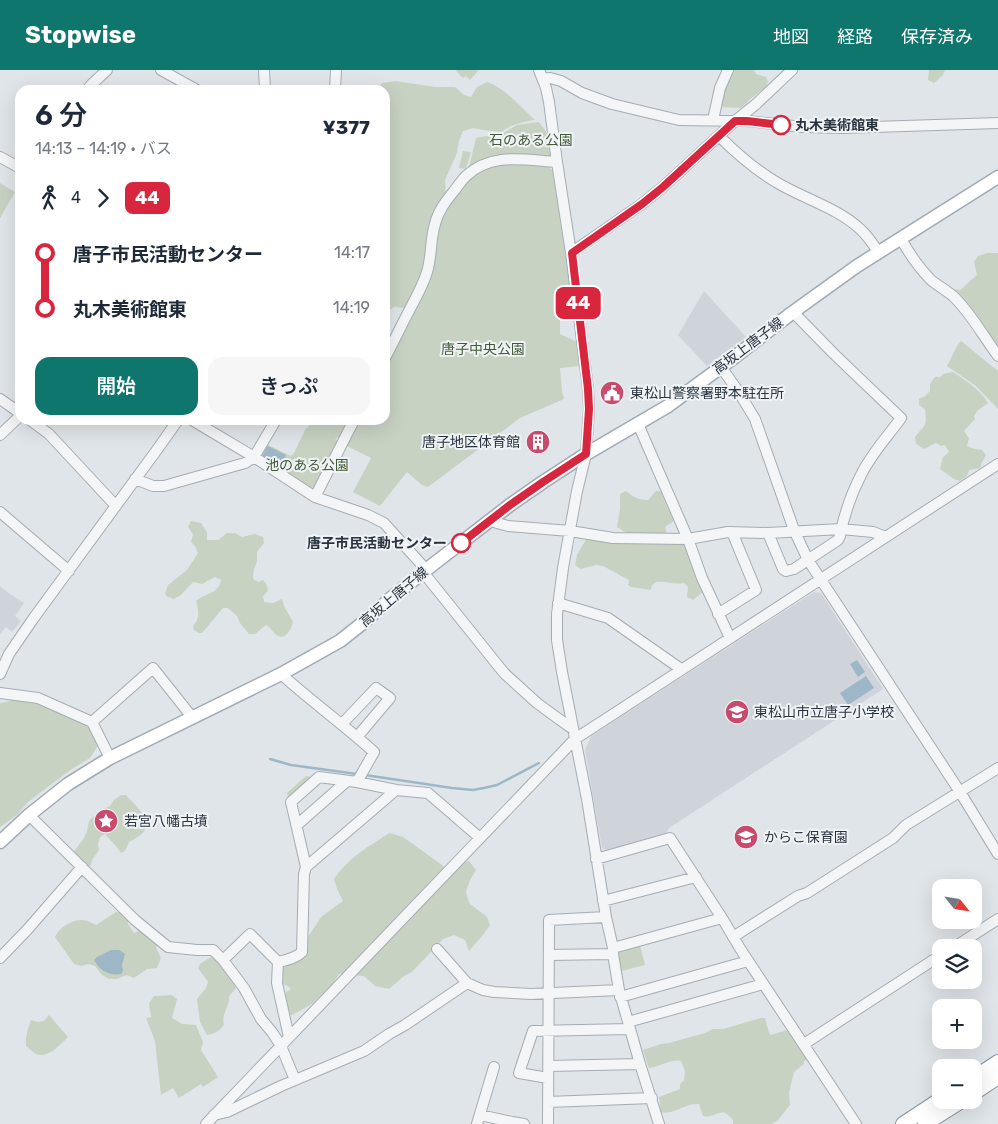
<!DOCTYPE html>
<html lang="ja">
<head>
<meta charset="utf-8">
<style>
	:root { --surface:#fff; --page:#f6f6f7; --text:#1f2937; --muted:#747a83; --accent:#0f766e }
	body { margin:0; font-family:Rubik,"Noto Sans JP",sans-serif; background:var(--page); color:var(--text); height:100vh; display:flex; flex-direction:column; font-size:19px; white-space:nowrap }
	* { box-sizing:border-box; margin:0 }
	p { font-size:16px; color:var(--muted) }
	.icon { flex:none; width:28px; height:28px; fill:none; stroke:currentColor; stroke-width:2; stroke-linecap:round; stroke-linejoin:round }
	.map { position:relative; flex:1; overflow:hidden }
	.drawer { position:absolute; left:15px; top:15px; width:375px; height:340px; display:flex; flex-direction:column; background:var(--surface); border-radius:15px; box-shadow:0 5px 20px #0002 }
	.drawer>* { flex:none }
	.badge { padding:0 10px; border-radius:8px; font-size:18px; line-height:32px }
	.needle { width:32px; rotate:120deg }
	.controls { position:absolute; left:932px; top:809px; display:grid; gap:10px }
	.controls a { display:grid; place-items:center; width:50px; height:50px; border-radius:10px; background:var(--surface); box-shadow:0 5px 20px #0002; font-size:25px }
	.map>.badge { position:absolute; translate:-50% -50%; box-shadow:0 0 0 2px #fff }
	.legs { display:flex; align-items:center; gap:8px; height:55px; padding:0 20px; font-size:16px }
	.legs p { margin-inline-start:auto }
	.headline { display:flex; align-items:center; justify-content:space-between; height:85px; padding:0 20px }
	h1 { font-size:28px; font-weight:600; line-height:38px }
	.action { display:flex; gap:10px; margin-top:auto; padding:10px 20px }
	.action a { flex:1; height:58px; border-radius:15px; background:var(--accent); color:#fff; font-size:20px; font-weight:600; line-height:58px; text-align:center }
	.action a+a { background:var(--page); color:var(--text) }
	ul { padding:0 20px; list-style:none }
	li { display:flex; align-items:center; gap:18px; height:55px; font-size:19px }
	li i { display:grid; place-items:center; width:8px; height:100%; margin:0 6px; background:currentColor }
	li i::after { content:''; width:12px; height:12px; margin:-6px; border:4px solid; border-radius:50%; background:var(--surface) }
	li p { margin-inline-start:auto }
	li:first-child i { background:linear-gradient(#0000 50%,currentColor 0) }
	li:last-child i { background:linear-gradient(currentColor 50%,#0000 0) }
	header { display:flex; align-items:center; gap:30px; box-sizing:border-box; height:70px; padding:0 25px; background:var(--accent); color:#fff }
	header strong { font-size:24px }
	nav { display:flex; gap:28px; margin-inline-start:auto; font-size:18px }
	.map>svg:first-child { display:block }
</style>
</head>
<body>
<header>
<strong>Stopwise</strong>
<nav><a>地図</a><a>経路</a><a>保存済み</a></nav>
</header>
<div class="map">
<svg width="998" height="1054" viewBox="0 0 998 1054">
	<rect width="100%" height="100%" fill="#e0e5e9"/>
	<!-- built -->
	<path fill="#ced4da" d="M704,221L746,267L707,296L678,265Z
		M0,516L7,522L24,533L15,546L21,551L12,562L6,557L0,564Z
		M814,522L821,523L883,619L669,758L666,763L607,781L602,778L585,680L591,666Z"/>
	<!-- green -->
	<path fill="#c8d2c2" d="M457,0H477L478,1L470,10L466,6L463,8L456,1Z
		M730,0H754L756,4L766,7L768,12L766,17L749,30L746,34L740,38L722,37L720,35Z
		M929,0H945L943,5L934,13L928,10Z
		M396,11L435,17H455L464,25L471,27L477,17L487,12C504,17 522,38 535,50C522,52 512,54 501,62L483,60L473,58L463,61L459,71L457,83L445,110L446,125L436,137L431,147L426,168L428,194L405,238L394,237L385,243V20H378L382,13Z
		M539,52L547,63L551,87L469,97L476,68L486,66H498L517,55Z
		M463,81L471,82L466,99L459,98Z
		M500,92L547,96L553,100L571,226L560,228V264L577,272L580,296L560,298L562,321L564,329L520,348L428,417L422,415L407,402L380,436L353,422L371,388L347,376L359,350H385V298L412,245L435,173L442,143L474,103Z
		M0,113L15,122L0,148Z
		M987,183H998V282L984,257L954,224L956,219L960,220L977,205L974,192L978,186Z
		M961,271L998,301V339L976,316L947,296L957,276Z
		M953,302C966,311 980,319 988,333L977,341L974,346L975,349L964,361L969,368L967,376L974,379L982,380L986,385L982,392L980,398L969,400L967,406L960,411L954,409L940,399L943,387L949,382L945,375L941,376L936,373L924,379L916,374L915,367C926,353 927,358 925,339L919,335V329L925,326L930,321V314L935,307H940L943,304Z
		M310,350H351L344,364L335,369L339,371L316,417L309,418L260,386L266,374L291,386L294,383L306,358H308Z
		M626,421C633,427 639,430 648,430L656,421H662C664,433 670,441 674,451L665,457L667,464L684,472L692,497L704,521L693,530L687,527L688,517L684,513C672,515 667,511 656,512L652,515L651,520L631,517L628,515L629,510L603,496L596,495L581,499L575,495L577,485L587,468L640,474L645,473L647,464C642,463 639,464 634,464C627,464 622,460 617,457L620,439V424Z
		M191,451L201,453L207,462V470H218L227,463H235L242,467L255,464L263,467L264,473L257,482V492L254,499L253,509L258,512L263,510L267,515L268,521L263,526L264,532L273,533L282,529L284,536L293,552C291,560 285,572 275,564C272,561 270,557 266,555L255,564H249L240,553L237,546L228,538H223L202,563H199L194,560L193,556C200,549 199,541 196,531C205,523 219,524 221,510L215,507L202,514L193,512L181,525L174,529L168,527L165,524L168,515L187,500L198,483L195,476L191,472L193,464L188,457Z
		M16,629L34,632L87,654L96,669L97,677L90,688L72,699L53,713L27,733L17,745L0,757V633L5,632Z
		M306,706L315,708L289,731L287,723Z
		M121,725H126C135,735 145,743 147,756L143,763L138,767L129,772L125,781L121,783L115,775L105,764L100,767L98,774L99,780L92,790L91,795L87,798L73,783L84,768L87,761L89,751L93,747L103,739L110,736L114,730Z
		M390,763L403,767L442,795L451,806L462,793L469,791L476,800L470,810L466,822L469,833L487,847L490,855L483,865L469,881L465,870L454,865L443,869L412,902L404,906L389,919L375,916L364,906L339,904L332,915L312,934L292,945L287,944L285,929L286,922L291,919L289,917L280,912L282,898L289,895L293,890L321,847L343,831L337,819L334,809C347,789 370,775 390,763Z
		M116,842L123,843L129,850L128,854L134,863L139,861L143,862L158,872L156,878L161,888L157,898L147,899L134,908L127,905L117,909H109L102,905L95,896L88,894L81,896L74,894L55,867C59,858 71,850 81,850C87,850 92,853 96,855Z
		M640,875L645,895L621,901L618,881Z
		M211,887L216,888L234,913L236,918L229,926C230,938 221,942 224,955C219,961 215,964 207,965L200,952L197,929L206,918L208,912L198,898L200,894Z
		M172,925L177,929L172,948L182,954L196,955L203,972L201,980L218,1007L203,1017L201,1014L179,1028L173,1018L161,1025L155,971L146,948L151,947L149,933L154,926Z
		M49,945L68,967C61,974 48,989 36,984C33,982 29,979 26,976C25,967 28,958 31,950L38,952L44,951Z
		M761,948H765L769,963L771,965L787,960L791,961L808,989L804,991V994L794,1002L789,1023L790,1035L778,1050L772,1054H733V1050C720,1034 717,1049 703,1046L699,1034C697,1034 692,1034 690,1035C681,1037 670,1045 661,1042L659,1027L680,1019V1014L684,1010L685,1001L681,991C669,989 660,997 649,998L643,980L661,974L669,973L705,963L713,959H723Z"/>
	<!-- water -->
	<path fill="#9db7c7" d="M268,376L286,385L280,398L262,386Z
		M857,590L865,602L858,607L850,594Z
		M866,606L874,618L848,635L840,623Z
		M111,880H119L125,884L122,895L123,901L121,904C109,906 100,901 94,890L97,887Z"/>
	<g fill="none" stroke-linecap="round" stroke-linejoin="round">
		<!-- stream -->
		<path stroke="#9db7c7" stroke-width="2.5" d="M270,689L291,695L357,704
			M365,705L452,718L473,720L484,718L497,715L539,693"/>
		<!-- minor casing -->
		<g stroke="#a5acb3" stroke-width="12">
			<path id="minor" d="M161,0L197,20
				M264,0L265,20
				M539,0L546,18L549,32L557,92L571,183L588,319L589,339L586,384L577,421L563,498L557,544V570L562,602L587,729L606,847L613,878V884L619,920L640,994L659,1054
				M543,9L550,8L561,11L582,23L612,34L679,50L747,51L803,57L842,58L998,53
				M87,20L92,14L107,0
				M335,20L336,0
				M713,50L720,18L728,0
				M719,66C737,84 754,99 776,112C802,128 838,138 860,159C868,166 873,174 879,183
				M0,87L20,98
				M901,169C909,183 919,198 931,210C938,216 946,220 953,226C971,243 983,266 998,286
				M571,183L642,134L663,117L735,51L755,35L792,0
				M385,288C394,271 402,254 411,237C417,226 423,215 427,202C432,186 430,170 435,154C438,141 446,131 454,121C458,116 461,111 466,106C492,82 524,90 557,92
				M721,297L738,321L755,349L794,460L808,490L960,722L998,784
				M0,329L20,343
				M30,350L49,364L116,436
				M192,350L254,387L315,427L368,445L384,453L422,495L427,507L504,603L537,633L556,647L573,659
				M638,354L688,469L702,508L730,568
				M0,365L20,346
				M135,409L153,416H164L245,393L254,387L276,350
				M315,427L354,350
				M0,442L69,501
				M491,450L497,453L508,456L570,461L613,468L688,469L728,462L768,463L841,459L873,462L886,467
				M768,463L783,499L786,501L794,499L838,470L840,466C844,445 852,422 862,403C872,383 888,366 901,348L834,284L793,242
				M558,533L608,548L681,599
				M718,544L756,520L732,462
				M0,604L9,584L33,549L159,377L178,350
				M281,604C311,631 344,655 374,682L357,712
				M0,623L38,628L92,652L110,688
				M92,652L153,598L192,647
				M342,654L376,618L390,628L357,667
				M396,720L306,797L291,732L319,707L357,712L396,720L428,723L480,768
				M29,745L135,850L168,877L197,880H213L223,890L244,918L261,949L272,962L281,976L295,1010
				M297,755L347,711
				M596,789L670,768L722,848L741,880L856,1054
				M603,831L696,807
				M733,867L798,826L807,823L893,768L906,755L998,698
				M613,878L722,848
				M953,878L998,849
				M437,879L467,913L483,920L494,922L531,924L619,920
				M549,885L613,884
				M0,888L27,860L82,797
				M223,890L250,864L278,892L277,913L289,967
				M278,892C287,890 296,888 302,882L304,804L306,797
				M620,927L748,891
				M628,952L763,914
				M804,974L941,885
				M548,996L640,994
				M548,1008L519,1003L533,961L630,959
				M548,1032L652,1028
				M214,1045L227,1042L281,1016L364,981L389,964L405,955L467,913
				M480,1045L512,1052L524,1054
				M206,1054L575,669L998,394
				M477,1054L494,997
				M548,1054L549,850L606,847"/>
		</g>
		<!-- major casing -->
		<g stroke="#a0aab4" stroke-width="15">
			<path id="major" d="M0,772L29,745L68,714L110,688L281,604L340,571L364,552L390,529L431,496L510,435L543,412L586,384L668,336L732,289L793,242L857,196L998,107"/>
		</g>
		<!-- highway casing -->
		<g stroke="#88949f" stroke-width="16">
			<path id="highway" d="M974,1008L998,992
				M974,1023L998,1007
				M903,1054L941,1029
				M925,1054L963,1030"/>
		</g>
		<!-- minor -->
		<use href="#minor" stroke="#f3f5f7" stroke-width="10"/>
		<!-- major -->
		<use href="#major" stroke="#fff" stroke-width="12"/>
		<!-- highway -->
		<use href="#highway" stroke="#fff" stroke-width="14"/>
	</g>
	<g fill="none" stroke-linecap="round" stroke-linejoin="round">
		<!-- line-1 casing -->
		<g stroke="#fff" stroke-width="11">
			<path id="line-1" d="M461,473L510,435L543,412L586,384L589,339L588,319L572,183L642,134L663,117L735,51H747L781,55"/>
		</g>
		<!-- line-1 -->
		<use href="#line-1" stroke="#d7263d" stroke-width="8"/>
	</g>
	<!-- icons -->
	<defs>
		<g id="civic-disc" transform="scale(1.25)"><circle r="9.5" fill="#c84a6d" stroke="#f0f3f6"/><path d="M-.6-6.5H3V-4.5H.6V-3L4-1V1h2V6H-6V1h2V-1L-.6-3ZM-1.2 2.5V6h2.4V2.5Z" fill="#fff"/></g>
		<g id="building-disc" transform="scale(1.25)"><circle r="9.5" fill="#c84a6d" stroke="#f0f3f6"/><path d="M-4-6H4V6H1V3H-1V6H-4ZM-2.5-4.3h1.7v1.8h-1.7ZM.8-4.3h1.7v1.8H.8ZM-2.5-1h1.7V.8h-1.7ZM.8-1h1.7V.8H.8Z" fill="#fff"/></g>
		<g id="school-disc" transform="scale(1.25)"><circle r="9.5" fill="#c84a6d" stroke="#f0f3f6"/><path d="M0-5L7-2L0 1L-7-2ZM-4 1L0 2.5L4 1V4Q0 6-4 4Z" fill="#fff"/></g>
		<g id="sight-disc" transform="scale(1.25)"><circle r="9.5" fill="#c84a6d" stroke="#f0f3f6"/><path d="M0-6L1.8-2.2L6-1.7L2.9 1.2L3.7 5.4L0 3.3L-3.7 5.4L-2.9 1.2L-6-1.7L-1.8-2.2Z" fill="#fff"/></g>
	</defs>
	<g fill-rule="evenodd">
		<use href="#civic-disc" x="612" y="323"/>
		<use href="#building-disc" x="538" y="372"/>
		<use href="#school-disc" x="737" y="642"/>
		<use href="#sight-disc" x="106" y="751"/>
		<use href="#school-disc" x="746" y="767"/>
	</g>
	<!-- markers -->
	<g fill="#fff" stroke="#d7263d" stroke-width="2.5">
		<circle cx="781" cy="55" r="9"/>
		<circle cx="461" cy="473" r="9"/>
	</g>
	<g text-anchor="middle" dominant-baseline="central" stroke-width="4" stroke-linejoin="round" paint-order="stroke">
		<!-- stop labels -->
		<g font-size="14" font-weight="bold" fill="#29343f" stroke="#f0f3f6" text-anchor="start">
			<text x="795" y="55">丸木美術館東</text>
			<text x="447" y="473" text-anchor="end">唐子市民活動センター</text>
		</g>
		<!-- park labels -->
		<g font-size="14" fill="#425a37" stroke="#f0f3f6">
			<text x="531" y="70">石のある公園</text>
			<text x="483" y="279">唐子中央公園</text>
			<text x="307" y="395">池のある公園</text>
		</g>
		<!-- street labels -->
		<g font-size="14" fill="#29343f" stroke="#f0f3f6">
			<text transform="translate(748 276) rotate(-37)">高坂上唐子線</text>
			<text transform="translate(394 527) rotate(-40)">高坂上唐子線</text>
		</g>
		<!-- poi labels -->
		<g font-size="14" fill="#29343f" stroke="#f0f3f6" text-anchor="start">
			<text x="630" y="323">東松山警察署野本駐在所</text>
			<text x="520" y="372" text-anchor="end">唐子地区体育館</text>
			<text x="754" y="642">東松山市立唐子小学校</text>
			<text x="124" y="751">若宮八幡古墳</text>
			<text x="764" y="767">からこ保育園</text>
		</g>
	</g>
</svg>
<div class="controls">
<a><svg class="needle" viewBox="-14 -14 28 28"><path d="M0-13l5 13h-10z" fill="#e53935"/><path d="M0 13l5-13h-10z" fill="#747a83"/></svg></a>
<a><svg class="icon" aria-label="layers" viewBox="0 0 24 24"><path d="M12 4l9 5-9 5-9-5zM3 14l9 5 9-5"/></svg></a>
<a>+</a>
<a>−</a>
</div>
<b class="badge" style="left:578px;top:233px;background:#d7263d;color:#fff">44</b>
<section class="drawer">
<div class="headline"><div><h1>6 分</h1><p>14:13 – 14:19 · バス</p></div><b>¥377</b></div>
<div class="legs"><svg class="icon" aria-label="walk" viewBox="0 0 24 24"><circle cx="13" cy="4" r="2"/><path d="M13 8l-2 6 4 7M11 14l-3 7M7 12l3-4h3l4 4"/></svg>4<svg class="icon" aria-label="forward" viewBox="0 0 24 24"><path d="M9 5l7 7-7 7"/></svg><b class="badge" style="background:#d7263d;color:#fff">44</b></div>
<ul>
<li><i style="color:#d7263d"></i><b>唐子市民活動センター</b><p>14:17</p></li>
<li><i style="color:#d7263d"></i><b>丸木美術館東</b><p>14:19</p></li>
</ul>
<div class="action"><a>開始</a><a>きっぷ</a></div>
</section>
</div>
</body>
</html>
